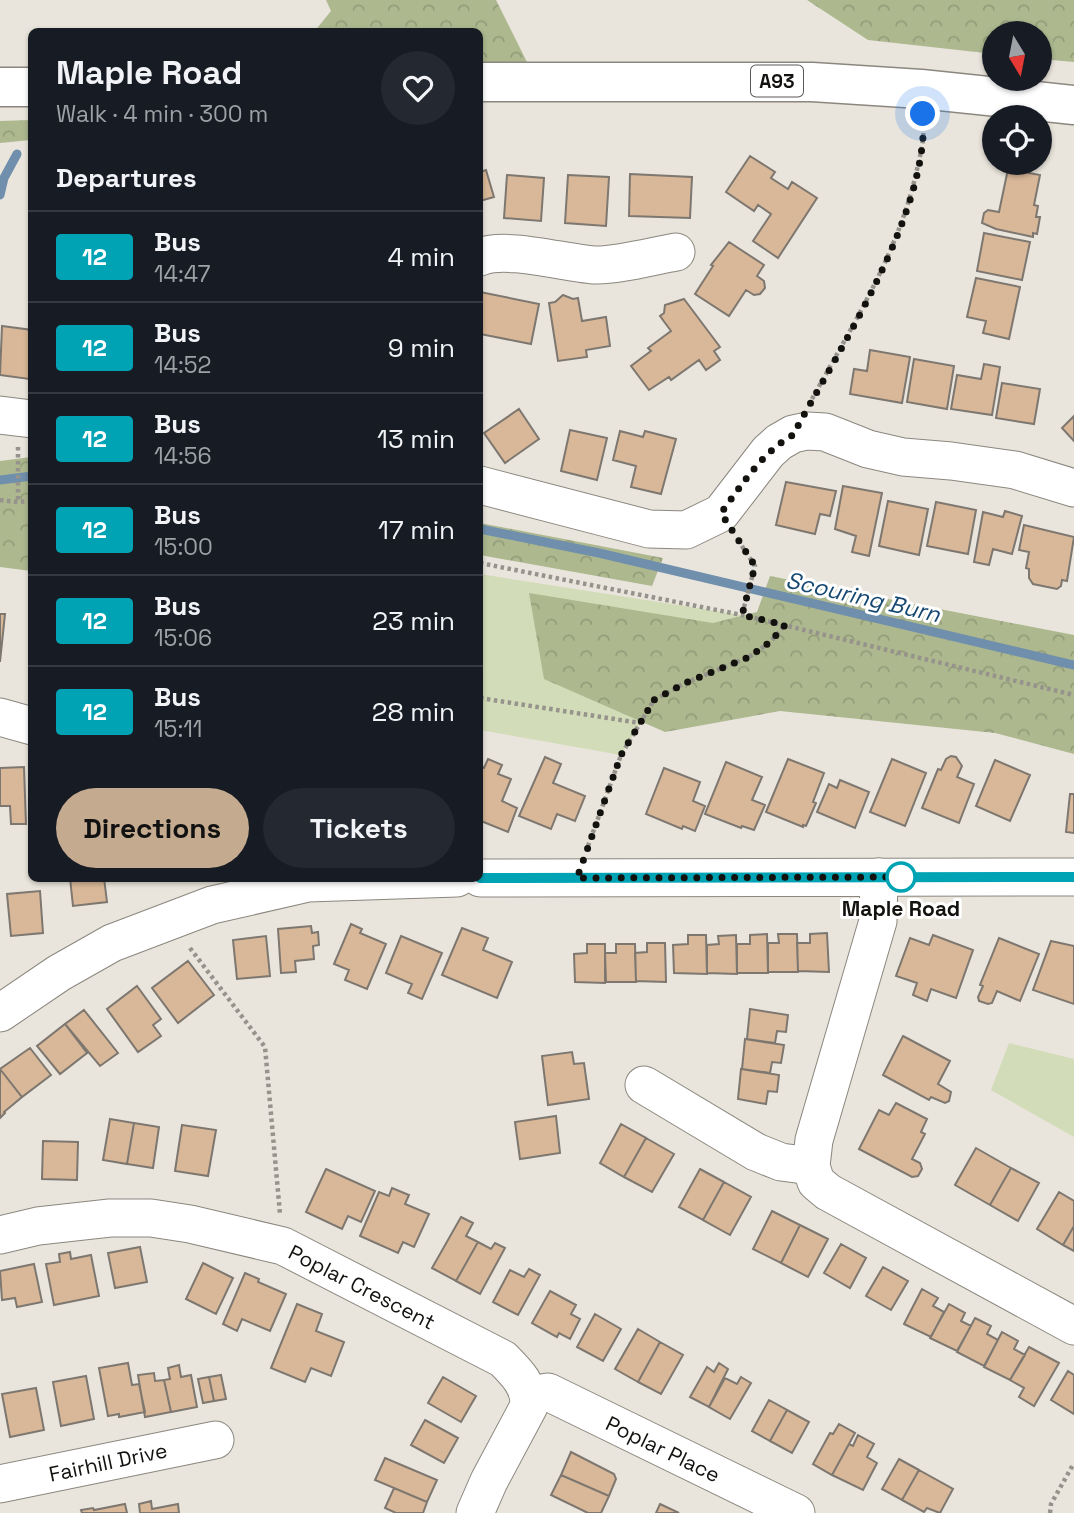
<!DOCTYPE html>
<html lang="en">
<head>
<meta charset="utf-8">
<style>
	:root { --surface:#171b24; --page:#242831; --text:#f1f3f6; --muted:#9ea1a6; --line:#363941; --accent:#c4aa8f }
	body { margin:0; font-family:"Space Grotesk",sans-serif; background:var(--page); color:var(--text); height:100vh; display:flex; flex-direction:column; font-size:26px; white-space:nowrap }
	* { box-sizing:border-box; margin:0 }
	p { font-size:23px; color:var(--muted) }
	.icon { flex:none; width:38px; height:38px; fill:none; stroke:currentColor; stroke-width:2; stroke-linecap:round; stroke-linejoin:round }
	.map { position:relative; flex:1; overflow:hidden }
	.side { position:absolute; left:28px; top:28px; width:455px; height:854px; display:flex; flex-direction:column; background:var(--surface); border-radius:10px; box-shadow:0 2px 5px #0004 }
	.side>* { flex:none }
	.badge { padding:0 14px; border-radius:5px; font-size:24px; line-height:46px }
	.needle { width:46px; rotate:170deg }
	.tools { position:absolute; left:982px; top:21px; display:grid; gap:14px }
	.tools a { display:grid; place-items:center; width:70px; height:70px; border-radius:50%; background:var(--surface); box-shadow:0 2px 5px #0004; font-size:35px }
	.you { position:absolute; width:35px; height:35px; margin:-18px; border:5px solid #fff; border-radius:50%; background:#1a73e8; box-shadow:0 0 0 10px #1a73e833 }
	.map>.badge { position:absolute; translate:-50% -50%; box-shadow:0 0 0 4px #fff }
	h2 { padding:0 28px; font-size:26px; line-height:63px }
	.round { display:grid; place-items:center; flex:none; width:74px; height:74px; border-radius:37px; background:var(--page) }
	.overview { display:flex; align-items:center; justify-content:space-between; height:119px; padding:0 28px }
	h1 { font-size:33px; font-weight:700; line-height:52px }
	.primary-button { display:flex; gap:14px; margin-top:auto; padding:14px 28px }
	.primary-button a { flex:1; height:80px; border-radius:42px; background:var(--accent); color:#111; font-size:28px; font-weight:700; line-height:80px; text-align:center }
	.primary-button a+a { background:var(--page); color:var(--text) }
	ul { padding:0; list-style:none }
	li { display:flex; align-items:center; gap:21px; height:91px; padding:0 28px; border-top:2px solid var(--line) }
	li div { flex:1 }
	li b { display:block; font-size:26px }
	li em { font-style:normal }
	li .badge { min-width:77px; font-weight:700; text-align:center }
	.map>svg:first-child { display:block }
</style>
</head>
<body>
<div class="map">
<svg width="1074" height="1513" viewBox="0 0 1074 1513">
	<defs>
		<pattern id="forest-crowns" width="20" height="18" patternUnits="userSpaceOnUse" patternTransform="scale(1.75)"><rect width="20" height="18" fill="#adb88f"/><path d="M2 6a3 3 0 1 1 6 0M12 15a3 3 0 1 1 6 0" fill="none" stroke="#949d7a"/></pattern>
	</defs>
	<rect width="100%" height="100%" fill="#e9e5dc"/>
	<!-- green -->
	<path fill="#d3dcb8" d="M480,574L742,615L785,625L654,700L621,755L480,730Z
		M1009,1043L1074,1059V1137L991,1090Z"/>
	<!-- forest -->
	<path fill="url(#forest-crowns)" d="M326,0H496L528,64L480,62V32H314L331,11Z
		M807,0H1074V62L1040,59V33H994V54L868,40Z
		M31,120V140L0,143V121Z
		M31,457V571L0,567V461Z
		M480,523L663,558L652,586L480,555Z
		M770,576L1074,635V754L995,733L780,711L665,732L544,679L529,593L713,623L757,612Z"/>
	<g fill="none" stroke-linecap="round" stroke-linejoin="round">
		<!-- stream -->
		<path stroke="#6f8fac" stroke-width="9" d="M0,195L4,178L17,154
			M0,480L32,476
			M480,529L599,553L1074,665"/>
	</g>
	<!-- building -->
	<path fill="#d8b898" stroke="#7d7770" stroke-width="2" d="M750,156L775,172L771,178L788,189L792,182L817,198L778,258L753,241L771,214L758,205L754,211L726,192Z
		M1008,169L1040,175L1034,205L1038,206L1036,217H1040L1037,234L1033,233V237L996,229L982,223L984,213L988,210L999,212Z
		M486,170L494,197L480,201V172Z
		M630,174L692,177L690,218L629,216Z
		M507,175L544,178L541,221L504,218Z
		M568,175L609,177L606,226L565,223Z
		M984,233L1030,242L1022,280L977,271Z
		M729,242L764,265L757,276L764,281L765,288L760,294L754,295L746,290L729,316L695,294L713,266L711,265Z
		M976,278L1020,287L1009,339L983,333L986,321L967,317Z
		M480,292L539,304L531,344L480,334Z
		M563,295L573,299L578,298L582,321L606,317L610,346L586,350L587,357L558,361L549,303L555,302Z
		M684,299L720,347L714,351L720,360L706,370L699,360L671,380L669,377L649,390L631,366L651,351L648,348L671,331L660,316L664,313L665,305Z
		M2,326L32,330V368L29,379L0,375Z
		M870,350L910,357L902,403L850,394L854,369L867,371Z
		M914,359L954,366L947,409L907,402Z
		M984,364L1000,367L992,415L951,409L957,375L981,379Z
		M1002,383L1040,389L1034,424L996,418Z
		M519,409L539,439L505,463L484,433Z
		M1074,416V441L1062,428Z
		M570,430L607,438L597,480L561,471Z
		M620,431L643,437L645,431L676,439L661,494L631,487L636,466L613,460Z
		M786,482L836,491L830,516L820,514L815,534L776,525Z
		M843,486L882,493L869,556L852,552L856,536L835,529Z
		M888,501L928,509L919,555L879,546Z
		M936,502L976,510L968,554L927,546Z
		M1005,511L1022,516L1012,554L993,549L989,565L974,562L983,512L1003,517Z
		M1024,525L1074,537L1067,581L1062,580L1061,586L1057,589L1033,584L1029,578V569L1026,568L1029,552L1019,550Z
		M0,614H5L0,662Z
		M951,756L956,757L962,766L957,777L974,784L959,823L922,808L938,769L941,770L946,759Z
		M545,757L561,764L553,783L585,796L575,821L557,814L551,829L519,816Z
		M488,759L502,765L498,774L511,779L502,801L517,808L508,832L481,821L480,826V766L484,768Z
		M788,759L824,773L813,802L816,803L806,826L803,825V827L766,812Z
		M892,759L926,773L905,826L870,812Z
		M995,760L1030,775L1010,821L976,806Z
		M726,762L762,777L752,800L765,805L754,830L742,826L741,828L705,814Z
		M24,767L26,824H11L10,806H0V768Z
		M664,768L700,782L693,801L705,806L695,831L683,826L682,829L646,814Z
		M840,780L869,792L855,828L817,812L829,784L837,788Z
		M1070,794H1074V833L1066,832Z
		M70,878H104L107,902L73,906Z
		M40,891L43,933L11,936L7,894Z
		M351,924L362,929L360,933L386,944L367,989L345,980L349,970L334,964Z
		M311,926L312,933L318,932L319,945L313,946L314,959L295,961L296,972L281,973L278,929Z
		M462,928L488,938L483,950L512,962L497,998L442,975Z
		M827,933L829,972L798,971L797,943H810V934Z
		M767,934L768,973H737V944H750V935Z
		M778,934H797L798,972H768V943H779Z
		M688,935H706L707,974L674,973L673,945L688,944Z
		M736,935L737,974L707,973V945L719,944L718,936Z
		M933,935L973,950L956,998L931,989L927,1001L913,995L917,983L896,976L910,938L929,945Z
		M266,936L270,976L237,979L233,940Z
		M401,936L442,953L422,999L408,993L412,984L386,973Z
		M999,938L1039,954L1020,1001L997,991L992,1003L988,1004L979,1001L978,997L983,986L980,985Z
		M1051,941L1074,946V1004L1033,990Z
		M647,943H665L666,982L636,981L635,953L647,952Z
		M587,944H605V983L575,982L574,954L587,953Z
		M616,944H635L636,982H606L605,953H616Z
		M188,961L214,995L178,1023L152,988Z
		M137,986L161,1019L153,1025L161,1036L138,1052L107,1009Z
		M750,1009L788,1015L786,1032L777,1031L775,1043L747,1039Z
		M84,1010L118,1053L100,1066L65,1024Z
		M65,1024L87,1053L60,1074L37,1046Z
		M903,1036L950,1061L938,1084L951,1092L949,1101L945,1103L931,1097L929,1100L883,1075Z
		M745,1039L784,1045L781,1063L772,1062L770,1073L742,1069Z
		M30,1048L51,1075L22,1097L0,1069Z
		M572,1052L574,1064L584,1063L589,1099L548,1105L542,1056Z
		M0,1069L22,1097L4,1112L5,1113L0,1118Z
		M741,1069L779,1075L777,1092L768,1091L766,1104L738,1099Z
		M896,1103L927,1119L921,1132L925,1134L912,1159L920,1163L922,1169L918,1176L912,1177L859,1149L879,1110L889,1115Z
		M556,1116L560,1153L520,1159L515,1122Z
		M110,1119L134,1123L127,1164L103,1160Z
		M134,1123L159,1127L153,1168L127,1164Z
		M621,1124L646,1138L624,1177L600,1163Z
		M182,1125L216,1130L208,1176L175,1171Z
		M646,1138L674,1154L652,1192L624,1177Z
		M43,1141L78,1142L77,1180L42,1179Z
		M976,1148L1011,1168L990,1205L955,1185Z
		M1011,1168L1039,1183L1018,1221L990,1205Z
		M326,1169L375,1191L361,1222L348,1216L342,1229L306,1212Z
		M700,1169L724,1182L703,1220L679,1207Z
		M724,1182L751,1197L730,1235L703,1220Z
		M392,1188L409,1195L405,1204L429,1214L414,1247L403,1242L398,1253L360,1236L379,1192L389,1196Z
		M1059,1192L1074,1201V1226L1063,1245L1037,1229Z
		M772,1211L800,1225L781,1263L753,1249Z
		M461,1217L473,1223L466,1236L478,1242L456,1281L432,1268Z
		M800,1225L828,1239L808,1277L781,1263Z
		M1074,1226V1251L1063,1245Z
		M478,1242L491,1249L495,1243L505,1248L480,1294L456,1281Z
		M841,1244L866,1258L850,1288L824,1273Z
		M140,1247L147,1282L115,1288L108,1253Z
		M70,1252L71,1259L91,1255L99,1296L54,1305L46,1264L60,1262L59,1254Z
		M203,1263L233,1278L216,1314L186,1299Z
		M34,1264L42,1302L17,1307L15,1298L2,1300L0,1271Z
		M883,1267L908,1281L891,1310L866,1296Z
		M529,1269L540,1275L518,1315L493,1302L510,1270L524,1277Z
		M245,1273L259,1279L258,1282L286,1294L270,1331L242,1319L237,1331L223,1324Z
		M922,1289L938,1298L933,1306L944,1312L931,1337L904,1324Z
		M550,1291L576,1305L571,1314L580,1319L570,1339L559,1333L557,1337L532,1323Z
		M297,1304L322,1314L316,1331L344,1342L331,1376L311,1368L305,1382L271,1368Z
		M949,1304L965,1313L961,1321L971,1326L957,1351L930,1338Z
		M595,1314L621,1329L603,1361L577,1347Z
		M975,1318L991,1326L987,1334L998,1340L984,1366L957,1352Z
		M638,1329L660,1342L638,1382L615,1369Z
		M1002,1332L1018,1341L1014,1349L1025,1355L1010,1380L984,1367Z
		M660,1342L683,1355L661,1394L638,1382Z
		M1029,1347L1059,1363L1034,1406L1019,1397L1024,1388L1010,1380Z
		M128,1363L132,1385L139,1384L145,1412L119,1417V1414L108,1416L99,1368Z
		M719,1363L728,1369L709,1407L690,1397L707,1367L714,1372Z
		M179,1365L181,1377L191,1375L197,1407L171,1412L164,1380L170,1379L168,1368Z
		M1068,1371L1074,1375V1414L1051,1400Z
		M154,1373L155,1381L164,1380L171,1412L145,1417L138,1375Z
		M221,1375L226,1399L214,1401L209,1377Z
		M86,1376L94,1419L61,1426L53,1382Z
		M209,1377L214,1401L203,1403L198,1379Z
		M443,1377L476,1396L461,1422L428,1403Z
		M741,1377L751,1383L730,1419L709,1407L725,1378L737,1384Z
		M36,1388L44,1430L10,1437L2,1394Z
		M769,1400L787,1410L770,1441L752,1431Z
		M787,1410L809,1422L792,1453L770,1441Z
		M425,1420L458,1438L444,1463L411,1445Z
		M839,1424L855,1433L832,1475L813,1464L830,1433L833,1434Z
		M858,1435L874,1444L867,1457L877,1463L863,1490L832,1475L849,1444L853,1446Z
		M571,1452L614,1474L616,1479L609,1496L561,1475Z
		M385,1458L437,1480L427,1502L375,1480Z
		M899,1459L919,1470L902,1500L882,1489Z
		M919,1470L953,1489L940,1513L927,1508L924,1512L902,1500Z
		M561,1475L609,1496L601,1513H588L551,1495Z
		M394,1488L427,1502L423,1513H396L385,1508Z
		M151,1501L152,1509L178,1504L179,1513H140L139,1504Z
		M125,1504L127,1513H82L81,1510L93,1508L94,1510Z
		M660,1504L679,1513H656Z"/>
	<g fill="none" stroke-linecap="round" stroke-linejoin="round">
		<!-- minor casing -->
		<g stroke="#8b877f" stroke-width="39">
			<path id="minor" d="M480,257C507,246 564,263 594,265C616,266 653,256 676,252
				M0,415L32,419
				M480,485L649,529L686,530L721,513L768,452L779,442L793,434L807,431L825,432L868,449L903,457L951,461L1015,470L1074,488
				M0,717L32,726
				M480,878L1074,877
				M0,1013L59,973L112,943L212,905L308,883L457,878
				M644,1085L756,1152L781,1162L811,1166L816,1182L828,1192L1074,1326
				M811,1166L814,1140L878,921L879,877
				M0,1235L38,1226L110,1218H151L190,1224L283,1246L503,1359C517,1373 530,1386 529,1406L489,1481L475,1513
				M530,1395L548,1392L796,1513
				M0,1484L215,1440"/>
		</g>
		<!-- major casing -->
		<g stroke="#8b877f" stroke-width="41">
			<path id="major" d="M480,82H812L921,89L1074,105
				M0,87H32"/>
		</g>
		<!-- path -->
		<path stroke="#95938c" stroke-width="4.5" stroke-dasharray="3.5 3.5" stroke-linecap="butt" d="M812,399C852,326 897,255 916,174C920,155 925,140 923,121
			M18,447V502
			M0,500L18,502L32,501
			M738,540L755,566L742,615
			M480,563L742,615L1074,695
			M480,698L640,723
			M588,846L621,755L654,700L685,683L749,657L770,642L785,625
			M190,948L265,1047L280,1214
			M1050,1513L1051,1504L1074,1463"/>
		<!-- minor -->
		<use href="#minor" stroke="#fff" stroke-width="37"/>
		<!-- major -->
		<use href="#major" stroke="#fff" stroke-width="38"/>
	</g>
	<g fill="none" stroke-linecap="round" stroke-linejoin="round">
		<!-- line casing -->
		<g stroke="#fff" stroke-width="16">
			<path id="line" d="M480,878L1074,877"/>
		</g>
		<!-- line -->
		<use href="#line" stroke="#00a3b4" stroke-width="10"/>
		<!-- walk -->
		<path stroke="#13120f" stroke-width="7" stroke-dasharray="0 12.6" d="M901,877H906L577,878L621,755L654,700L685,683L749,657L770,642L785,625L742,615L755,566L721,513C742,485 762,452 793,435C839,349 930,212 923,114"/>
	</g>
	<!-- markers -->
	<circle fill="#fff" stroke="#00a3b4" stroke-width="3.5" cx="901" cy="877" r="14"/>
	<g text-anchor="middle" dominant-baseline="central" stroke-width="6" stroke-linejoin="round" paint-order="stroke">
		<!-- shield labels -->
		<rect fill="#fff" stroke="#5a5957" stroke-width="2" x="751" y="65.5" width="52" height="31" rx="5"/>
		<g font-size="19" font-weight="bold" fill="#13120f">
			<text x="777" y="81">A93</text>
		</g>
		<!-- stop labels -->
		<g font-size="21" font-weight="bold" fill="#13120f" stroke="#fff">
			<text x="901" y="908">Maple Road</text>
		</g>
		<!-- street labels -->
		<g font-size="21" fill="#13120f" stroke="#fff">
			<text transform="translate(362 1287) rotate(27)">Poplar Crescent</text>
			<text transform="translate(663 1449) rotate(26)">Poplar Place</text>
			<text transform="translate(108 1462) rotate(-12)">Fairhill Drive</text>
		</g>
		<!-- water labels -->
		<g font-size="23" font-style="italic" fill="#154871" stroke="#fff">
			<text transform="translate(863 597) rotate(13)">Scouring Burn</text>
		</g>
	</g>
</svg>
<div class="tools">
<a><svg class="needle" viewBox="-14 -14 28 28"><path d="M0-13l5 13h-10z" fill="#e53935"/><path d="M0 13l5-13h-10z" fill="#9ea1a6"/></svg></a>
<a><svg class="icon" aria-label="locate" viewBox="0 0 24 24"><circle cx="12" cy="12" r="6"/><path d="M12 2v4M12 18v4M2 12h4M18 12h4"/></svg></a>
</div>
<div class="you" style="left:923px;top:114px"></div>
<section class="side">
<div class="overview"><div><h1>Maple Road</h1><p>Walk · 4 min · 300 m</p></div><a class="round"><svg class="icon" aria-label="heart" viewBox="0 0 24 24"><path d="M12 20l-8-8c-3-5 5-10 8-4 3-6 11-1 8 4z"/></svg></a></div>
<h2>Departures</h2>
<ul>
<li><span class="badge" style="background:#00a3b4;color:#fff">12</span><div><b>Bus</b><p>14:47</p></div><em>4 min</em></li>
<li><span class="badge" style="background:#00a3b4;color:#fff">12</span><div><b>Bus</b><p>14:52</p></div><em>9 min</em></li>
<li><span class="badge" style="background:#00a3b4;color:#fff">12</span><div><b>Bus</b><p>14:56</p></div><em>13 min</em></li>
<li><span class="badge" style="background:#00a3b4;color:#fff">12</span><div><b>Bus</b><p>15:00</p></div><em>17 min</em></li>
<li><span class="badge" style="background:#00a3b4;color:#fff">12</span><div><b>Bus</b><p>15:06</p></div><em>23 min</em></li>
<li><span class="badge" style="background:#00a3b4;color:#fff">12</span><div><b>Bus</b><p>15:11</p></div><em>28 min</em></li>
</ul>
<div class="primary-button"><a>Directions</a><a>Tickets</a></div>
</section>
</div>
</body>
</html>
